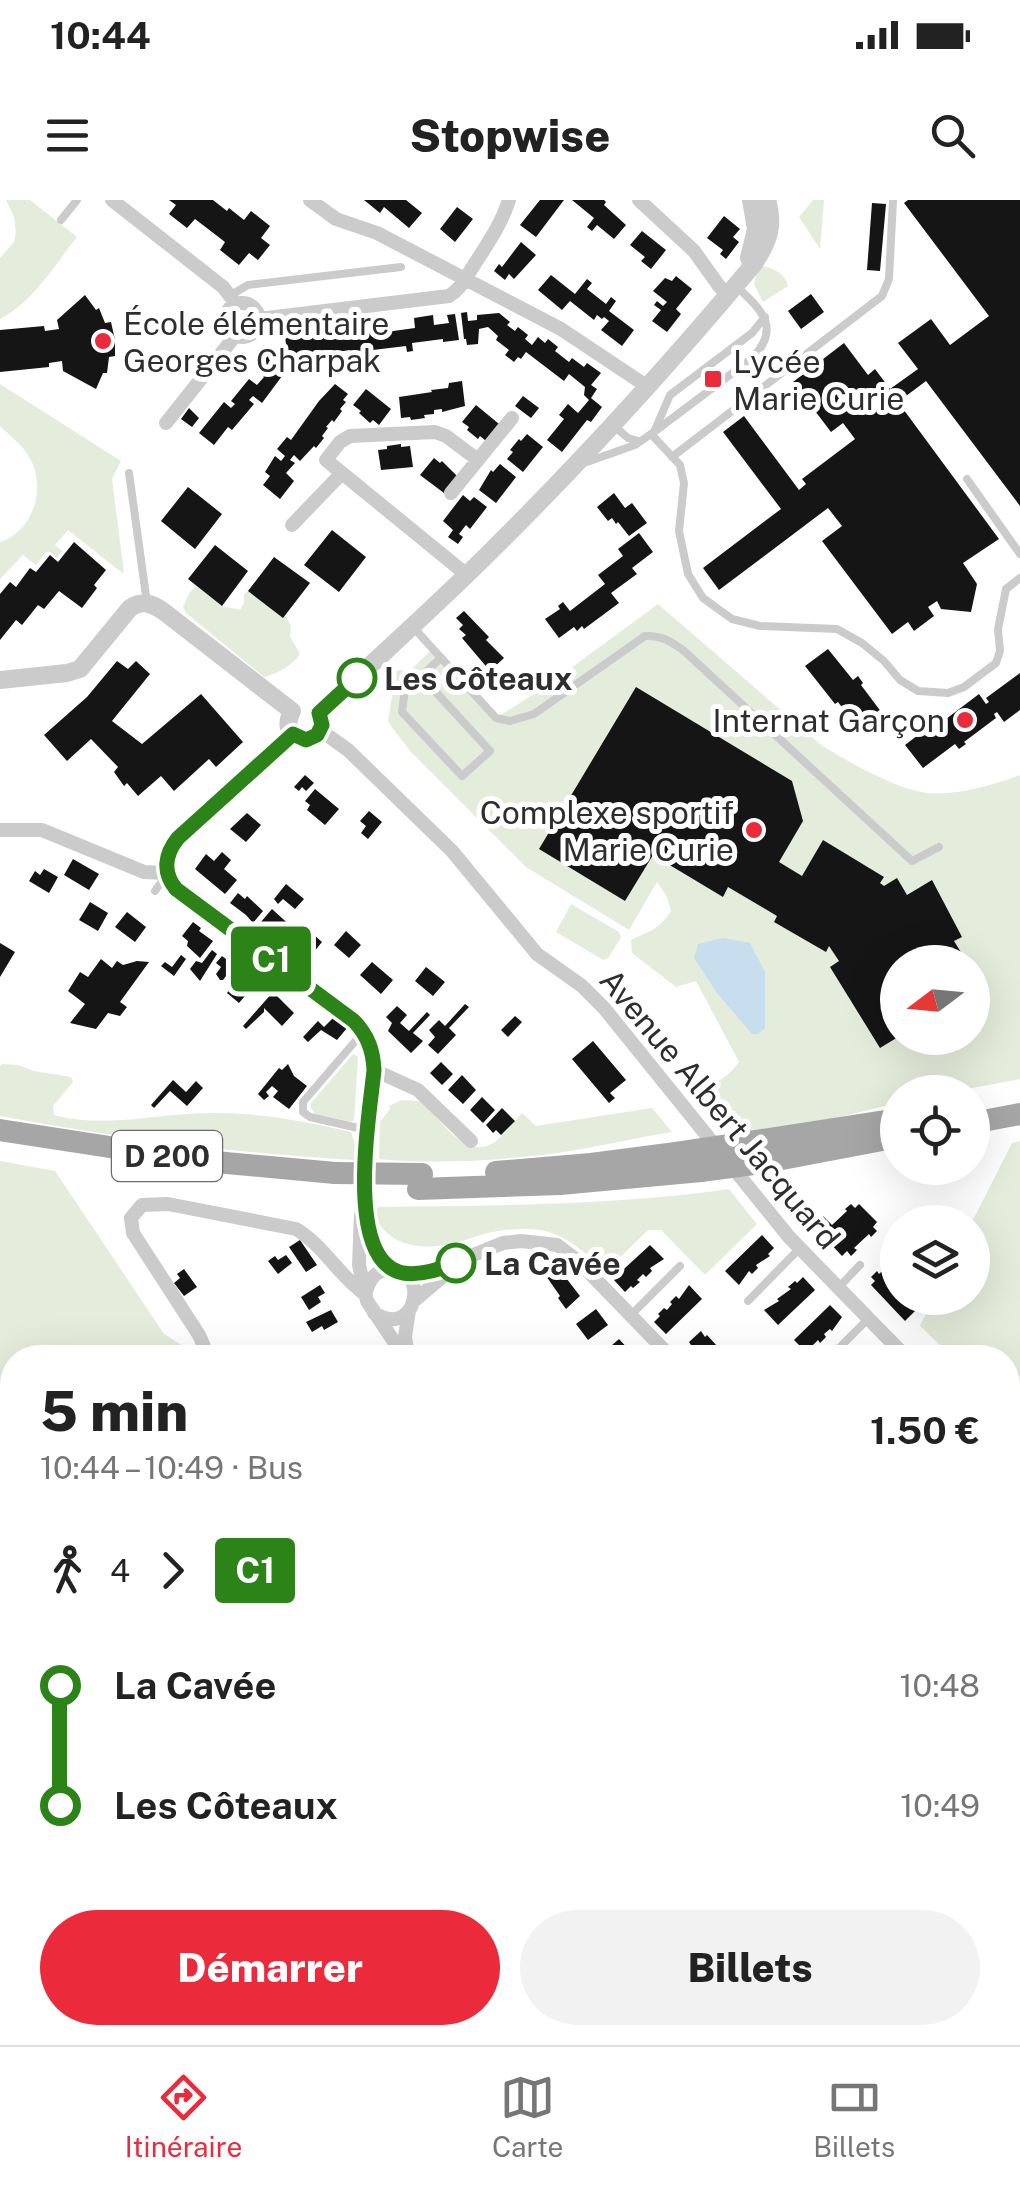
<!DOCTYPE html>
<html lang="fr">
<head>
<meta charset="utf-8">
<style>
	:root { --surface:#fff; --page:#f2f2f2; --text:#222; --muted:#767676; --line:#e0e0e0; --accent:#eb2a3c }
	body { margin:0; font-family:"Public Sans",sans-serif; background:var(--page); color:var(--text); height:100vh; display:flex; flex-direction:column; font-size:38px; white-space:nowrap }
	* { box-sizing:border-box; margin:0 }
	p { font-size:32px; color:var(--muted) }
	.icon { flex:none; width:55px; height:55px; fill:none; stroke:currentColor; stroke-width:2; stroke-linecap:round; stroke-linejoin:round }
	.map { position:relative; flex:1; overflow:hidden }
	.panel { position:absolute; left:0px; top:1145px; width:1020px; height:700px; display:flex; flex-direction:column; background:var(--surface); border-radius:40px 40px 0 0; box-shadow:0 10px 40px #0002 }
	.panel>* { flex:none }
	.badge { padding:0 20px; border-radius:8px; font-size:35px; line-height:65px }
	.needle { width:65px; rotate:254deg }
	.controls { position:absolute; left:880px; top:745px; display:grid; gap:20px }
	.controls a { display:grid; place-items:center; width:110px; height:110px; border-radius:50%; background:var(--surface); box-shadow:0 10px 40px #0002; font-size:50px }
	.map>.badge { position:absolute; translate:-50% -50%; box-shadow:0 0 0 5px #fff }
	.legs { display:flex; align-items:center; gap:15px; height:110px; padding:0 40px; font-size:32px }
	.legs p { margin-inline-start:auto }
	.headline { display:flex; align-items:center; justify-content:space-between; height:170px; padding:0 40px }
	h1 { font-size:55px; font-weight:800; line-height:75px }
	.action { display:flex; gap:20px; margin-top:auto; padding:20px 40px }
	.action a { flex:1; height:115px; border-radius:60px; background:var(--accent); color:#fff; font-size:40px; font-weight:800; line-height:115px; text-align:center }
	.action a+a { background:var(--page); color:var(--text) }
	ul { padding:0 40px; list-style:none }
	li { display:flex; align-items:center; gap:35px; height:120px; font-size:38px }
	li i { display:grid; place-items:center; width:15px; height:100%; margin:0 12px; background:currentColor }
	li i::after { content:''; width:25px; height:25px; margin:-12px; border:8px solid; border-radius:50%; background:var(--surface) }
	li p { margin-inline-start:auto }
	li:first-child i { background:linear-gradient(#0000 50%,currentColor 0) }
	li:last-child i { background:linear-gradient(currentColor 50%,#0000 0) }
	.status { display:flex; justify-content:space-between; align-items:center; height:70px; padding:0 50px; background:var(--surface); direction:ltr }
	.status svg { height:28px; fill:currentColor }
	header { display:flex; justify-content:space-between; align-items:center; height:130px; padding:0 40px; background:var(--surface); font-size:45px; font-weight:800 }
	.tabs { display:flex; justify-content:space-around; align-items:center; height:140px; border-top:2px solid var(--line); background:var(--surface); font-size:28px; color:var(--muted) }
	.tabs a { display:grid; justify-items:center; gap:5px }
	.tabs .on { color:var(--accent) }
	.map>svg:first-child { display:block }
</style>
</head>
<body>
<div class="status"><b>10:44</b><svg viewBox="0 0 49 12"><path d="M0 12V9h3v3zM5 12V6h3v6zM10 12V3h3v9zM15 12V0h3v12zM26 1h20v11H26zM47 4h2v5h-2z"/></svg></div>
<header><svg class="icon" aria-label="menu" viewBox="0 0 24 24"><path d="M4 6h16M4 12h16M4 18h16"/></svg>Stopwise<svg class="icon" aria-label="search" viewBox="0 0 24 24"><circle cx="10" cy="10" r="6"/><path d="M15 15l6 6"/></svg></header>
<div class="map">
<svg width="1020" height="1845" viewBox="0 0 1020 1845">
	<rect width="100%" height="100%" fill="#fff"/>
	<!-- green -->
	<path fill="#e4ecdb" fill-rule="evenodd" d="M6,0H30L77,37C54,66 33,102 0,119V58L14,42L16,32L14,17Z
		M813,0H824L820,49L799,17Z
		M759,66C770,66 786,73 788,86L763,102L754,84Z
		M0,184L121,261L112,279L124,373L121,372L68,330L55,345L62,351L57,358L50,352H46L36,365L23,355L0,379V342C34,331 48,286 28,255C21,244 9,235 0,226Z
		M196,386L222,406L240,410L244,403V394L248,391L283,417L285,415L291,426L290,436L300,454C293,465 277,474 264,477L186,413L183,407L190,392Z
		M658,404L820,544C844,560 900,591 928,593C959,595 991,586 1020,575V879L951,892H898L897,903L827,920L736,935L687,884C712,886 724,882 739,862L696,781L676,787L632,753L631,740C650,730 658,731 671,711L667,697L657,682L629,730L526,667L411,552L388,522L396,471L412,469L432,449L496,518L548,485ZM898,762H972V838H898Z
		M571,704L619,732L621,738L608,758L603,760L556,732Z
		M353,854L358,857L354,920L351,922L315,914L311,908V903Z
		M3,864L18,865L34,871L71,877L73,882L53,906L54,915C99,927 142,917 187,914C243,910 297,919 351,932L355,944L354,960C235,953 117,938 0,916V866Z
		M402,900L420,901C439,916 464,961 493,943C504,936 513,922 522,913L536,926L652,908L672,932C629,939 586,950 542,955C489,961 433,964 379,959L380,922L390,909L389,906Z
		M1020,941V1211L1008,1206V1158L952,1157L920,1126L934,1098H972V1022L1012,943Z
		M0,961L55,971L164,1134L201,1157L12,1158V1324L0,1321Z
		M729,989L757,1024L705,1075L661,1030H648L605,1072C586,1053 568,1035 540,1030C526,1028 507,1029 493,1032C480,1034 468,1040 455,1043C424,1051 387,1047 375,1015L378,1007C495,1005 613,1006 729,989Z
		M406,1833H624L632,1845H409Z
		M668,1833H729L736,1845H643Z"/>
	<!-- water -->
	<path fill="#c6deed" d="M723,738L750,743L765,772V828L758,834H752L717,793L694,758L698,744Z"/>
	<!-- building -->
	<path fill="#151515" d="M169,0H213L227,11L229,8L244,20L251,11L270,26L261,38L270,45L258,60L249,53L239,65L220,50L225,42L195,19L187,28L169,14L176,5Z
		M364,0H406L422,13L409,28L384,7L380,13Z
		M540,0H564L536,37L520,25Z
		M572,0H604L606,2L604,5L626,25L614,39L597,25L592,31L587,27L594,18Z
		M908,0H1020V306L926,181L898,202L999,339L963,363L977,384L971,412L941,409L937,401L928,407L934,416L914,431L908,422L892,434L822,341L842,326L828,308L719,390L703,368L781,309L723,232L744,216L799,290L806,284L802,279L855,239L843,223L831,232L793,182L844,143L868,175L875,169L890,189L918,169L898,143L931,119L950,145L989,116L904,3Z
		M872,3L886,4L880,71L867,70Z
		M457,7L473,19L455,42L440,29Z
		M724,16L740,29L733,37L739,42L726,59L720,54L723,50L707,38Z
		M642,31L666,50L651,69L641,61L645,57L630,45Z
		M521,42L536,55L514,79L509,74L505,80L494,71L499,64L502,67Z
		M551,75L575,94L587,79L592,83L587,89L606,104L611,97L616,101L609,111L634,130L622,146L601,130L609,121L604,117L602,119L597,115L594,120L570,101L562,110L538,90Z
		M676,76L692,89L676,109L681,114L667,132L652,121L661,110L654,105L657,101L663,106L667,102L653,91L665,78L672,81Z
		M811,94L824,112L801,129L788,111Z
		M85,95L96,110L99,108L105,123L111,122L115,140V156L109,157L107,173H103L96,189L63,171L62,161L49,163V167L0,172V130L44,126L45,131L59,129L57,120Z
		M467,112L468,121L477,120V115L499,113L510,122L507,125L515,131L518,127L528,135L525,139L532,145L538,137L545,143L548,139L558,147L555,151L569,162L572,158L584,167L587,163L601,173L591,185L597,189L591,198L602,207L591,222L587,220L562,252L547,240L564,219L559,215L568,204L578,213L589,200L584,195L585,187L569,174L564,181L526,152L521,159L518,157L514,162L505,155L509,150L496,140L498,136L488,127L479,129L478,144L467,145L466,139H464L461,113Z
		M455,114L459,140L443,142V139L412,143L413,151L407,152L406,146L373,150L374,156L366,157L365,151L358,152V158L351,159L350,150L296,158L295,152L287,153L285,136L316,131L317,140L323,139L321,129L341,126L343,137L372,133L371,124L385,122L386,132L415,128L414,118L433,115L434,125L449,123L447,115Z
		M268,155L276,161L280,156L296,169L293,172L288,168L262,203L253,196L249,200L254,204L232,230L228,227L214,245L199,233L224,202L231,208L235,204L231,201L249,179L257,185L264,177L256,170Z
		M462,181L465,206L442,212V209L434,210V214L424,215L425,218L411,220L410,217L401,218L399,197L432,192L431,190L448,188L449,183Z
		M335,184L348,194L343,200L346,202L340,209L342,211L334,222L332,220L326,227L328,228L322,236L324,238L316,248L314,246L300,261L294,255L290,260L295,263L286,273L294,281L280,299L263,285L270,276L265,272L275,256L281,261L285,256L277,249L287,237L291,240L319,201Z
		M366,189L391,209L379,225L373,220L370,223L359,213L361,211L353,205Z
		M523,196L539,208L531,218L515,206Z
		M476,205L499,224L486,241L480,236L478,239L467,230L469,227L462,222Z
		M189,208L199,218L192,227L181,219Z
		M527,234L543,247L523,272L507,259L513,252L510,250L519,239L521,241Z
		M401,244V247L410,246L413,267L381,270L378,250L387,249V246Z
		M434,258L440,263L442,261L458,277L444,293L420,275Z
		M500,264L516,277L496,303L479,290L491,270L493,272Z
		M188,287L222,314L195,349L161,321Z
		M614,293L625,308L632,303L647,323L629,336L618,322L616,324L612,318L608,321L597,307Z
		M463,295L470,301L474,297L487,307L470,329L466,325L459,334L463,337L458,344L448,337L453,330L443,321Z
		M332,330L366,357L339,392L304,365Z
		M639,333L653,352L632,368L637,374L611,393L619,403L584,429L582,426L577,431L574,427L559,438L545,419L560,409L558,406L563,402L570,411L605,384L598,375L623,356L618,349Z
		M74,342L106,370L94,385L97,388L82,408L59,391L44,409L38,405L22,425L16,420L0,440V394L10,382L16,387L30,368L36,372L50,355L58,362Z
		M215,345L248,371L222,406L188,379Z
		M274,357L310,383L283,418L248,391Z
		M464,411L489,437L486,440L504,458L490,471L462,438L466,435L459,429L463,425L456,418Z
		M828,449L853,480L858,476L863,483L861,485L885,517L862,534L838,502L835,504L805,466Z
		M117,461L128,469L136,461L150,474L112,521L142,544L201,494L243,542L216,567L209,559L174,591L161,576L138,596L127,583L124,586L114,572L118,567L91,539L67,561L44,535L87,497Z
		M1020,473V510L1004,522L997,512L994,514L996,518L964,542L966,544L959,549L955,544L923,568L905,545L944,515L946,519L979,494L986,504L989,502L986,498Z
		M636,487L792,581L803,621L779,662L802,676L823,640L884,677L880,683L884,686L897,678L907,695L932,680L962,737L954,741L967,762H898V837L880,848L830,767L839,761L829,746L826,752L774,722L777,716L728,687L723,697L653,655L625,701L539,649Z
		M305,575L314,583L306,591L302,587L299,591L294,587Z
		M315,589L339,609L325,625L307,610L310,605L305,601Z
		M369,611L382,622L368,639L361,633L366,626L360,621Z
		M247,613L261,625L246,642L230,629Z
		M222,652L231,660L224,669L237,680L225,694L195,669L206,654L214,661Z
		M73,659L99,674L89,690L64,675Z
		M44,669L58,677L49,693L29,681L35,671L40,675Z
		M286,684L304,699L295,709L283,699L278,704L274,699Z
		M238,693L245,699L247,696L263,711L253,723L246,715L230,703Z
		M90,702L108,713L98,731L79,720Z
		M272,709L294,729L292,731L296,735L304,726L322,742L305,763L260,723Z
		M127,712L146,727L135,742L115,727Z
		M193,722L201,728L199,731L213,741L200,758L187,746L188,741L182,736Z
		M346,731L361,745L349,758L334,745Z
		M0,743L15,752L0,777Z
		M212,750L217,754L200,781L190,769L196,761L202,763Z
		M181,755L186,759L174,776L161,766L165,762L172,767Z
		M222,756L226,759L229,756L237,762L223,780H220L216,774L221,767L216,763Z
		M254,758L268,769L239,803L227,793Z
		M101,759L112,768L117,761L123,765L137,761L149,762L120,802L127,807L120,816L108,813L96,829L70,823L85,804L68,791L80,772L88,777Z
		M372,762L393,780L381,794L360,775Z
		M426,767L445,782L433,796L415,781Z
		M273,792L294,813L282,826L264,808V812L246,829L243,826Z
		M465,804L469,807L449,828L456,835L438,854L428,845L435,837L429,830L439,820L445,826Z
		M397,806L407,815L400,823L409,831L427,812L430,815L413,833L423,841L411,853L388,831L392,823L386,817Z
		M515,816L522,822L508,837L501,830Z
		M334,817L347,828L337,840L321,830L308,842L303,837L318,821L324,827Z
		M593,841L626,880L610,893L615,898L609,903L572,859Z
		M441,862L453,874L442,885L430,873Z
		M288,864L294,876L307,886L289,909L273,897L278,891L272,886L266,892L269,896L264,900L258,894L279,868L282,870Z
		M462,875L476,890L463,904L448,890Z
		M173,880L186,892L196,881L203,888L187,906L170,891L154,908L151,905Z
		M482,897L495,910L483,923L470,910Z
		M502,908L515,921L501,935L496,930L493,933L486,925Z
		M851,1004L855,1008L859,1004L877,1022L873,1027L877,1031L871,1037L869,1034L854,1048L857,1050L851,1056L847,1051L842,1056L813,1025L823,1016L832,1025L847,1011L845,1009Z
		M762,1035L774,1048L768,1054L770,1056L756,1065L758,1068L752,1074L749,1071L739,1085L725,1071Z
		M300,1040L317,1065L306,1072L289,1047Z
		M650,1045L664,1059L650,1068L652,1071L646,1077L643,1074L637,1080L640,1082L633,1088L631,1086L625,1092L613,1079Z
		M898,1052V1098H921L925,1101L905,1121L871,1085L875,1081L871,1077L877,1071L879,1074L894,1060L892,1058Z
		M286,1055L292,1063L278,1074L268,1061L275,1056L278,1060Z
		M556,1065L580,1096L566,1109L558,1098L560,1096L544,1073Z
		M184,1069L197,1087L184,1096L174,1083L180,1078L177,1074Z
		M803,1077L815,1090L778,1125L764,1110L779,1101L777,1099L791,1089L788,1087L795,1081L797,1083Z
		M320,1085L325,1093L318,1097L321,1102L309,1110L301,1097Z
		M689,1085L702,1099L666,1134L654,1122L660,1116L658,1114L664,1108L667,1110L672,1104L670,1102L676,1096L679,1099Z
		M830,1105L842,1117L832,1131L830,1129L824,1134L826,1137L820,1143L818,1140L812,1146L814,1148L808,1154L794,1140Z
		M596,1109L608,1125L588,1140L576,1124Z
		M331,1110L338,1122L324,1130L322,1126L312,1132L306,1122Z
		M701,1131L705,1137L707,1135L728,1158H699L689,1142Z
		M619,1139L631,1152L625,1158H607L603,1153Z
		M1008,1592L1017,1620L1008,1624Z
		M1015,1672L1020,1673V1688L1008,1702V1673L1011,1677Z
		M1008,1754L1020,1761V1775L1017,1780L1008,1774Z
		M783,1832H876L867,1836V1839L887,1832H940L944,1844L789,1845Z"/>
	<g fill="none" stroke-linecap="round" stroke-linejoin="round">
		<!-- service -->
		<path stroke="#cbcbcb" stroke-width="8" d="M61,20L77,0
			M231,95L248,85L401,67
			M613,225L628,238L638,241
			M654,232L751,159C782,129 762,110 737,87
			M651,234L680,265L684,283L679,331L688,374L703,398L732,419L760,426L837,429L862,443L884,461L900,480L918,491L948,493L964,487L996,463L1000,451L998,429L1006,389L1020,378
			M672,257L882,96L889,79L893,0
			M584,263L635,245L654,232L670,195L752,133L765,117
			M129,273L147,403
			M967,279L1020,354
			M412,426L496,518L510,521L534,514L645,436C661,435 670,441 683,450L912,661L939,647
			M421,476L490,551L462,576L402,512L405,490L441,458
			M155,691L167,674
			M364,831L303,902V912L310,917L367,930
			M839,1087L860,1065
			M748,1101L799,1049
			M631,1115L680,1066
			M829,1158L868,1119"/>
		<!-- minor -->
		<path stroke="#cbcbcb" stroke-width="14" d="M112,0L223,87L236,104
			M310,0L336,19L377,33L561,129L648,187
			M639,0L694,51L719,86L727,94
			M225 120a17 17 0 1 1 34 0a17 17 0 1 1-34 0Z
			M259,119L449,96C462,88 466,77 474,65C488,43 501,25 509,0
			M166,223L235,136
			M451,293L512,218
			M292,325L342,273
			M467,375L326,260L340,242L350,236L435,232L446,236L478,260
			M320,530L348,550L452,651L537,754L582,786L604,808L789,1037L907,1158
			M293,534L174,642C164,658 164,674 176,689L354,821C360,827 365,832 368,839C376,859 373,880 371,901C366,947 349,1038 393,1070
			M0,630H42L144,672L167,673
			M374,870L418,890L471,941
			M361,1015L359,1065L367,1101L405,1158
			M403,1073L441,1068L503,1043L521,1041L557,1045L577,1060L672,1158
			M366,1092C369,1081 374,1071 387,1070C431,1064 418,1141 374,1113
			M415,1100L453,1068
			M408,1157L405,1137L409,1110
			M209,1158L199,1135L133,1033L131,1018L142,1005L168,1004L296,1029C323,1045 339,1076 366,1095
			M1008,1255L1020,1266
			M1008,1468L1020,1478
			M1008,1726L1020,1733
			M749,1832L755,1845"/>
		<!-- tertiary -->
		<path stroke="#cbcbcb" stroke-width="18" d="M749,58L756,29L751,0
			M0,480L67,473L80,469L130,408C142,400 151,403 163,411L292,511
			M292,511C274,547 333,549 319,513
			M319,513C376,459 435,407 491,351C583,260 670,164 753,65C768,43 775,26 767,0"/>
		<!-- primary -->
		<path stroke="#a6a6a6" stroke-width="22" d="M972,923L1020,914
			M0,930L194,960L335,973
			M743,943L898,919
			M761,963L898,937
			M496,972L591,964L676,953
			M418,989L560,984L701,971"/>
		<!-- primary-bridge -->
		<path stroke="#a6a6a6" stroke-width="22" d="M676,953L743,943
			M701,971L761,963
			M335,973L422,974"/>
	</g>
	<g fill="none" stroke-linecap="round" stroke-linejoin="round">
		<!-- line-1 casing -->
		<g stroke="#fff" stroke-width="22">
			<path id="line-1" d="M357,478L319,513L322,525L317,535L306,540L293,534L178,638C165,654 162,672 176,689L354,821C368,836 373,850 374,870C370,913 343,1061 403,1073C420,1076 441,1069 456,1063"/>
		</g>
		<!-- line-1 -->
		<use href="#line-1" stroke="#2c8317" stroke-width="15"/>
	</g>
	<!-- markers -->
	<g fill="#eb2a3c" stroke="#fff" stroke-width="4">
		<circle cx="103" cy="141" r="10"/>
		<rect x="703" y="169" width="20" height="20" rx="5"/>
		<circle cx="965" cy="520" r="10"/>
		<circle cx="754" cy="630" r="10"/>
	</g>
	<g fill="#fff" stroke="#2c8317" stroke-width="5">
		<circle cx="357" cy="478" r="18"/>
		<circle cx="456" cy="1063" r="18"/>
	</g>
	<g text-anchor="middle" dominant-baseline="central" stroke-width="10" stroke-linejoin="round" paint-order="stroke">
		<!-- shield labels -->
		<rect fill="#fff" stroke="#6d6d6d" stroke-width="2.5" x="112" y="931" width="110" height="50" rx="8"/>
		<g font-size="30" font-weight="bold" fill="#2e2e2e">
			<text x="167" y="956">D 200</text>
		</g>
		<!-- poi labels -->
		<g font-size="32" fill="#2e2e2e" stroke="#fff" text-anchor="start">
			<text x="123" y="123">École élémentaire<tspan x="123" dy="37">Georges Charpak</tspan></text>
			<text x="733" y="161">Lycée<tspan x="733" dy="37">Marie Curie</tspan></text>
			<text x="945" y="520" text-anchor="end">Internat Garçon</text>
			<text x="734" y="612" text-anchor="end">Complexe sportif<tspan x="734" dy="37">Marie Curie</tspan></text>
		</g>
		<!-- stop labels -->
		<g font-size="32" font-weight="bold" fill="#2e2e2e" stroke="#fff" text-anchor="start">
			<text x="384" y="478">Les Côteaux</text>
			<text x="484" y="1063">La Cavée</text>
		</g>
		<!-- street labels -->
		<g font-size="32" fill="#2e2e2e" stroke="#fff">
			<text transform="translate(720 909) rotate(50)">Avenue Albert Jacquard</text>
		</g>
	</g>
</svg>
<div class="controls">
<a><svg class="needle" viewBox="-14 -14 28 28"><path d="M0-13l5 13h-10z" fill="#e53935"/><path d="M0 13l5-13h-10z" fill="#767676"/></svg></a>
<a><svg class="icon" aria-label="locate" viewBox="0 0 24 24"><circle cx="12" cy="12" r="6"/><path d="M12 2v4M12 18v4M2 12h4M18 12h4"/></svg></a>
<a><svg class="icon" aria-label="layers" viewBox="0 0 24 24"><path d="M12 4l9 5-9 5-9-5zM3 14l9 5 9-5"/></svg></a>
</div>
<b class="badge" style="left:271px;top:759px;background:#2c8317;color:#fff">C1</b>
<section class="panel">
<div class="headline"><div><h1>5 min</h1><p>10:44 – 10:49 · Bus</p></div><b>1.50 €</b></div>
<div class="legs"><svg class="icon" aria-label="walk" viewBox="0 0 24 24"><circle cx="13" cy="4" r="2"/><path d="M13 8l-2 6 4 7M11 14l-3 7M7 12l3-4h3l4 4"/></svg>4<svg class="icon" aria-label="forward" viewBox="0 0 24 24"><path d="M9 5l7 7-7 7"/></svg><b class="badge" style="background:#2c8317;color:#fff">C1</b></div>
<ul>
<li><i style="color:#2c8317"></i><b>La Cavée</b><p>10:48</p></li>
<li><i style="color:#2c8317"></i><b>Les Côteaux</b><p>10:49</p></li>
</ul>
<div class="action"><a>Démarrer</a><a>Billets</a></div>
</section>
</div>
<nav class="tabs">
<a class="on"><svg class="icon" aria-label="directions" viewBox="0 0 24 24"><path d="M12 3l9 9-9 9-9-9zM9 14v-3h6M13 9l2 2-2 2"/></svg>Itinéraire</a>
<a><svg class="icon" aria-label="map" viewBox="0 0 24 24"><path d="M3 6l6-2 6 2 6-2v14l-6 2-6-2-6 2zM9 4v14M15 6v14"/></svg>Carte</a>
<a><svg class="icon" aria-label="tickets" viewBox="0 0 24 24"><path d="M3 7h18v10H3zM15 7v10"/></svg>Billets</a>
</nav>
</body>
</html>
